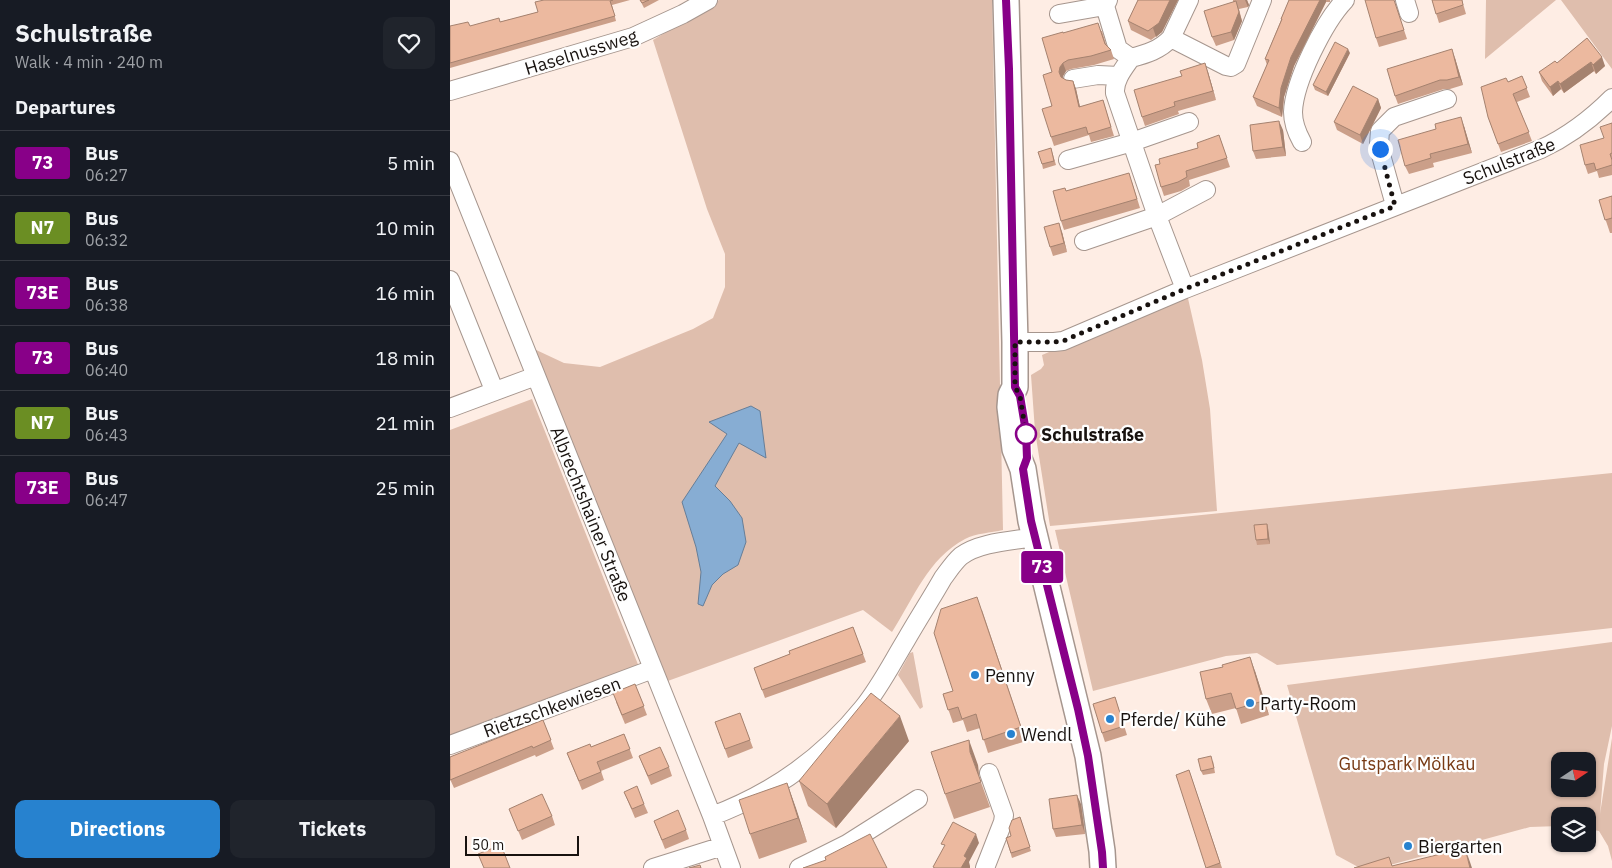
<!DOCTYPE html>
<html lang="en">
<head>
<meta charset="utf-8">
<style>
	:root { --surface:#171b24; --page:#20242c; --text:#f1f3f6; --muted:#9ea1a6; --line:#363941; --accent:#2782cf }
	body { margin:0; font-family:"IBM Plex Sans",sans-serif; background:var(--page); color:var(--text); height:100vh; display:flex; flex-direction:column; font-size:19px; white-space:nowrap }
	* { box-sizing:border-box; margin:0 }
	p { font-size:16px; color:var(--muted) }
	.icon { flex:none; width:28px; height:28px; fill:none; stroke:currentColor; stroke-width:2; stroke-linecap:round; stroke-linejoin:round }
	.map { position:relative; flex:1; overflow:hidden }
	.side { display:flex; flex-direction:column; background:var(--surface); width:450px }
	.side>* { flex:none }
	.badge { padding:0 10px; border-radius:4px; font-size:18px; line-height:32px }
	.needle { width:32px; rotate:77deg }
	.fabs { position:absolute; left:1101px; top:752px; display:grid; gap:10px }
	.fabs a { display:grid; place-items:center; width:45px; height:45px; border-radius:10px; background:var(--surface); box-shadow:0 1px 4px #0004; font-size:25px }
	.scale { position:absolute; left:15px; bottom:12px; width:114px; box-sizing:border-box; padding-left:5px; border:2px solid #18120f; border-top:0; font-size:14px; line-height:18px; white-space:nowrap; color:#18120f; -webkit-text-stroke:4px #fefefe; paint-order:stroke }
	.you { position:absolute; width:25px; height:25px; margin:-12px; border:4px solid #fff; border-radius:50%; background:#1a73e8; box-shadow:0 0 0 8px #1a73e833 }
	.map>.badge { position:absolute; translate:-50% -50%; box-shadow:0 0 0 2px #fff }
	h2 { padding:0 15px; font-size:19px; line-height:45px }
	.round { display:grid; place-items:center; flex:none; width:52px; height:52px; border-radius:10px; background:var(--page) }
	.summary { display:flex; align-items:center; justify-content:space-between; height:85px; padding:0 15px }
	h1 { font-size:24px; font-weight:700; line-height:38px }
	.action { display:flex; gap:10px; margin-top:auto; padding:10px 15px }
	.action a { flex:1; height:58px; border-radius:10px; background:var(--accent); color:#fff; font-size:20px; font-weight:700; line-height:58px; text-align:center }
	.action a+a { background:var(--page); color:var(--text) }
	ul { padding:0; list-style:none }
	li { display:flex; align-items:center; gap:15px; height:65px; padding:0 15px; border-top:1px solid var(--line) }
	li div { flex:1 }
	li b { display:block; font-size:19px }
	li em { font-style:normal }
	li .badge { min-width:55px; font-weight:700; text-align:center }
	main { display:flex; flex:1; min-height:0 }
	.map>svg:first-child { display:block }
</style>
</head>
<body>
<main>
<section class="side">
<div class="summary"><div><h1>Schulstraße</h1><p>Walk · 4 min · 240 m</p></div><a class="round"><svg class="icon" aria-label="heart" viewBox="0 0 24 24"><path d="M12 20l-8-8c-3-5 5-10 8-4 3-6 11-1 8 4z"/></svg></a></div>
<h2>Departures</h2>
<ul>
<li><span class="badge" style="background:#808;color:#fff">73</span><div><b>Bus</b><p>06:27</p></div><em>5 min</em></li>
<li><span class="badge" style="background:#6b8e23;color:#fff">N7</span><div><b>Bus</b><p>06:32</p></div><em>10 min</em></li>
<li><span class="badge" style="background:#808;color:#fff">73E</span><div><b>Bus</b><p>06:38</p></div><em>16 min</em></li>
<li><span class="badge" style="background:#808;color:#fff">73</span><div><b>Bus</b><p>06:40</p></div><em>18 min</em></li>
<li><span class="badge" style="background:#6b8e23;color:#fff">N7</span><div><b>Bus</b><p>06:43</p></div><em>21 min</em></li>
<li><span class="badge" style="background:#808;color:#fff">73E</span><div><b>Bus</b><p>06:47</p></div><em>25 min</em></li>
</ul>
<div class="action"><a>Directions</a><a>Tickets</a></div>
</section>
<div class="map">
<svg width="1162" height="868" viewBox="0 0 1162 868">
	<rect width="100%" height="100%" fill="#feede4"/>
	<!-- green -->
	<path fill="#dfbead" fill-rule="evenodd" d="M269,0H542L553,530C541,533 526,533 515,539C477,560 465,596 442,632L413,610L215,682L82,348L114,363L150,367L243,329L263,318L275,287V254L257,209L203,40Z
		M1036,0H1106L1035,59Z
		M1111,0H1162V69Z
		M737,294L752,360L760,409L767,511L600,526L585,431L581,375L591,369L594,365L592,355Z
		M82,399L189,667L0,739V430Z
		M1162,473V628L827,665L807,653L776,656L643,691L605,530Z
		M1162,642V726L1154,764L1150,814L1162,738V861L1158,846L1149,831L1138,829V816H1110V826L1080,827L929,868H910L886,855L837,685ZM1110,761H1138V789H1110Z
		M463,652L473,707L470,709L448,675L460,653Z"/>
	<!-- water -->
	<path fill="#87add3" stroke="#667e98" d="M301,406L310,411L316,458L289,443L265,486L280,501L292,518L296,542L288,565L273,574L262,585L253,606L248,604L251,572L246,547L232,502L277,434L259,422Z"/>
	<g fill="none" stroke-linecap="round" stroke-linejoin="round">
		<!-- street casing -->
		<g stroke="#a6968e" stroke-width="20">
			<path id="street" d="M658,0L655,6L668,49L681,58
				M955,0L959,13
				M609,14L655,6
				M721,38L739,0
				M623,79L648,75L669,76
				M0,91L183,37L233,14L258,0
				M852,142C847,133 843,123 843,112C844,82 874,22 895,0
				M618,160L682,142L739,122
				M0,161L262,816L281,868
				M945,205L931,155L929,144L930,131L944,117L997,99
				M634,241L707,216L756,190
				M0,280L44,390
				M735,289L707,216L665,93C664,80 674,68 681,58C696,54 710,50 721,38L776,66L781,67L786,64L812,0
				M565,342H604L613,341L735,289L1091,149C1119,136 1141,119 1162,98
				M0,408L86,376
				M0,745L203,669
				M262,816C323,793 372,759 413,708C430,687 442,663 456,640C468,619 481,599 493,578C499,570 504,562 511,556C530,542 562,541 585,537
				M203,868L273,846
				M349,868L397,844L468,799
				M535,868L553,822L554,815L539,773"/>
		</g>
		<!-- secondary casing -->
		<g stroke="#a6968e" stroke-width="28">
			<path id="secondary" d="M556,0L565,342V387L561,395L560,407L565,449L573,469L581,521L638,756L652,851L653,868"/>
		</g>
		<!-- street -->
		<use href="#street" stroke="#fff" stroke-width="18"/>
		<!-- secondary -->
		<use href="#secondary" stroke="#fff" stroke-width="25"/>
	</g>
	<!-- wall -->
	<path fill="#cb9f89" d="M94,0H180L162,5L166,21L0,68V26H20L50,22L88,12Z
		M190,0H209L194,8Z
		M688,0H728L712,32L701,40L681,30L678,21Z
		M783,0H797L799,5L798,7L789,9L792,21L784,40L766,46L762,37L783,2Z
		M839,0H880V2H876L844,66L834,97L832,117L807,106L803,97L817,65L815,59L831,20V19Z
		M982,0H1012L1016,14L989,23Z
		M945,3L957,39L929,47L926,38Z
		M652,31L656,44L661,50L664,59L644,65L621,69L616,71L613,76V78L616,80L623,81L626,89L630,107L653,100L664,136L641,142L639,135L604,146L601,137L602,72L613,33Z
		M1137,38L1155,66L1146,74L1144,71L1114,93L1111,89L1103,96L1092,81L1089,72L1107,63Z
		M900,53L878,96L865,90L863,85Z
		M1005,58L1013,85L1000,89H994L948,104L945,96Z
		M758,72L766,100L728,111L729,114L695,126L692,117Z
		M1072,76L1080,97L1067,102L1082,141L1051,152L1038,117L1058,82Z
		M928,99L931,108L913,144L887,130L884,122Z
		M1162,123V175L1149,178L1147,171L1138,174L1135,165L1154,138Z
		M1014,126L1022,153L983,163L984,167L959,174L955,166Z
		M833,130L836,156L806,159L803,151Z
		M769,135L780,167L739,180L740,186L731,191L714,196L711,187L710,164L748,148Z
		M601,148L606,165L593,169L592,164Z
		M682,182L690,208L614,230L611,221L616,191Z
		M1162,196V233H1160L1149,200Z
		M612,232L617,252L603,256L600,247Z
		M817,524L818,528L820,544L807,545L806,540Z
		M532,610L576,741L538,753L530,728L517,732L513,720L503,723L493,694L503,691Z
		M403,627L416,662L315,698L304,668L340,654Z
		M805,671L819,715L791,724L786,708L762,714L756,699Z
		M185,684L197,715L175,724L166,702Z
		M665,697L677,735L655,742L652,733Z
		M290,713L303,748L278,758L265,722Z
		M93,720L104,749L86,757L85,755L4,788L0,779Z
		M174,734L183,758L151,771L154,780L132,790L117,753L141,747Z
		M459,741L386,828L358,806L349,781Z
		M189,756L219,767L222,776L201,785Z
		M763,761L765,773L753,775L751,771Z
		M528,765L529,777L540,807L504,819L495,794Z
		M739,770L772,868H757L726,775Z
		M337,783L357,842L309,859L300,834Z
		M174,792L194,804L198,813L185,818Z
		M631,804L635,834L606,837L603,829Z
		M59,809L102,816L105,825L72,840Z
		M570,817L581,851L562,858L556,838L561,836Z
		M204,821L236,830L239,839L215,849Z"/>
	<!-- shaded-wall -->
	<path fill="#a5826f" d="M720,0H728L712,32L706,37L703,28Z
		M795,0H797L799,5L798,7Z
		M870,0H876V2L844,66L834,97L832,117L829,108L831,88L841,57Z
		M786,1L792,21L784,40L781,32Z
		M898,49L900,53L878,96L876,92Z
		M1002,49L1005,58L1013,85L1009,77Z
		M1152,57L1155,66L1146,74L1143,65Z
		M1141,62L1144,71L1114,93L1110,84Z
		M613,63L616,71L613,76L612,80L609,72L610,67Z
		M755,63L758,72L766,100L763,91Z
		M623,81L626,89L632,116L629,107Z
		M1108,81L1111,89L1103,96L1100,87Z
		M928,99L931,108L913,144L910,135Z
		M1011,117L1014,126L1022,153L1018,144Z
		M829,121L833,130L836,156L833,147Z
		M609,223L612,232L617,252L614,243Z
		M817,524L818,528L820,544L818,539Z
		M800,657L805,671L819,715L813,701Z
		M450,716L459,741L386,828L377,804Z
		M519,740L528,765L529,777L540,807L520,752Z
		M337,783L346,808L357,842L348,818Z
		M627,795L631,804L635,834L632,825Z
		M526,834L529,843L519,862L520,866V868H511L514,856Z
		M1015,848L1020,862L1022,868H1020Z"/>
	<!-- building -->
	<path fill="#ecb99f" stroke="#a5826f" d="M94,0H163L160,1L165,16L0,63V26L18,22L20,26L49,18L50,22L88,12L85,2Z
		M190,0H199L192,3Z
		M688,0H720L709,23L698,31L678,21Z
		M839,0H870L841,57L831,88L829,108L803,97L819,60L815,59L832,19H831Z
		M915,0H944L954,30L926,38Z
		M982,0H1012L1013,5L986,14Z
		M786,1L789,12L781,32L762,37L754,11Z
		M648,23L655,44L661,50L641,56L618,60L613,63L610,67L609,72L611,77L616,80L623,81L629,107L653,100L661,127L638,134L636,127L601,137L592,109L602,106L593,75L602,72L592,38L613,32V33Z
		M1137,38L1152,57L1143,65L1141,62L1110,84L1108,81L1100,87L1089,72L1105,61L1107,63Z
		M885,42L898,49L876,92L863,85Z
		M1002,49L1009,77L997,80H990L945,96L937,69Z
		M755,63L763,91L724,102L725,106L692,117L684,90L732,76L730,71Z
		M1072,76L1077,88L1063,94L1079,132L1048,144L1038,117L1031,87L1056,78L1058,82Z
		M903,86L928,99L910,135L884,122Z
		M1011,117L1018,144L980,154L981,158L955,166L948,140L986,129L985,124Z
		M829,121L833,147L803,151L800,125Z
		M1162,123V153L1160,154L1162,160V165L1146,170L1144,163L1135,165L1130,145L1154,138L1150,127Z
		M769,135L777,158L736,171L737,177L728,182L711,187L705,165L710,164L709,159L748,148L747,143Z
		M601,148L604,161L592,164L588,152Z
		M679,173L687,199L611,221L603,191L615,188L616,191Z
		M1162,196V218L1155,220L1149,200Z
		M609,223L614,243L600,247L594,227Z
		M817,524L818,539L806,540L804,525Z
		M527,597L571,727L533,740L526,714L512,719L508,707L498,710L493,694L503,691L484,633L491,609Z
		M403,627L413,654L312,690L304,668L340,654L339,651Z
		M800,657L813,701L786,709L781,693L756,699L750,672L773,667L772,665Z
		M185,684L194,706L172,715L163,693Z
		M421,693L450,716L377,804L349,781Z
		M665,697L674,726L652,733L643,704Z
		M290,713L300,740L275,749L265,722Z
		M93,720L101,740L83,748L82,746L0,780V757Z
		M174,734L180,749L147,762L151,772L129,781L117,753L140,744L141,747Z
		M519,740L520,752L531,782L495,794L481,752Z
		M210,747L219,767L198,776L189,756Z
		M761,756L764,768L751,771L748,759Z
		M739,770L770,863L756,868L726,775Z
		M337,783L348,818L300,834L289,800Z
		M187,786L194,804L182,809L174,792Z
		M92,794L102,816L68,831L59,809Z
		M627,795L632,825L603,829L599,799Z
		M228,810L236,830L212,840L204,821Z
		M570,817L580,847L561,853L556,838L561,836L559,828L562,820Z
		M503,822L526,834L514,856L517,858L511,868H485L483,867L495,845L491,844Z
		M420,834L437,868H353L376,860L375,857Z
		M51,845L60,868H34L28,854Z
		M1015,848L1020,868H904L939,857L942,866Z
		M250,865L251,868H239Z"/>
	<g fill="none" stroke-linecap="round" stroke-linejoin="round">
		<!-- line casing -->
		<g stroke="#fff" stroke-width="11">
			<path id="line" d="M556,0L559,69L565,387L570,396L576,432L577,458L573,469L581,521L628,709L638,756L652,852L653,868"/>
		</g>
		<!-- line -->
		<use href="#line" stroke="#808" stroke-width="8"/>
		<!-- walk -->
		<path stroke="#18120f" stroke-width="5" stroke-dasharray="0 9" d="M576,434L570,396L565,387V342H604L613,341L735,289L945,206L930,149"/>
	</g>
	<!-- markers -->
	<circle fill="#fff" stroke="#808" stroke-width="2.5" cx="576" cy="434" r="10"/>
	<g fill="#2782cf" stroke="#fefefe" stroke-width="2">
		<circle cx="525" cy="675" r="5"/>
		<circle cx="800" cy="703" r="5"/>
		<circle cx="660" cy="719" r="5"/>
		<circle cx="561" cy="734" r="5"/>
		<circle cx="958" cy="846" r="5"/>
	</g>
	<g text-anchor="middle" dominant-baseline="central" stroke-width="4.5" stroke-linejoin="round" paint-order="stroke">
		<!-- street labels -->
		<g font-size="18" fill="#18120f" stroke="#fefefe">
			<text transform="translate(131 52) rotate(-17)">Haselnussweg</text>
			<text transform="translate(1059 161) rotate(-22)">Schulstraße</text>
			<text transform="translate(141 514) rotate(68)">Albrechtshainer Straße</text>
			<text transform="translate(102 707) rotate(-20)">Rietzschkewiesen</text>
		</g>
		<!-- stop labels -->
		<g font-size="18" font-weight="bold" fill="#18120f" stroke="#fefefe" text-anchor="start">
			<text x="591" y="434">Schulstraße</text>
		</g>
		<!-- poi labels -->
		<g font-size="18" fill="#18120f" stroke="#fefefe" text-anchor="start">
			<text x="535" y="675">Penny</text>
			<text x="810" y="703">Party-Room</text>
			<text x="670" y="719">Pferde/ Kühe</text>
			<text x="571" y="734">Wendl</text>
			<text x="968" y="846">Biergarten</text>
		</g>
		<!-- park labels -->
		<g font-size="18" fill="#773913" stroke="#fefefe">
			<text x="957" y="763">Gutspark Mölkau</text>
		</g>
	</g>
</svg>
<div class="fabs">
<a><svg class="needle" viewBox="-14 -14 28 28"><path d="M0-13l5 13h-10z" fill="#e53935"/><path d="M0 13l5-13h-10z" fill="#9ea1a6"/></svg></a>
<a><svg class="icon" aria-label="layers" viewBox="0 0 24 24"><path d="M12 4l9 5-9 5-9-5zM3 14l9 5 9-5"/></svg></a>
</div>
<div class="scale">50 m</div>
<div class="you" style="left:930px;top:149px"></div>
<b class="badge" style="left:592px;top:567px;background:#808;color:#fff">73</b>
</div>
</main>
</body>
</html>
